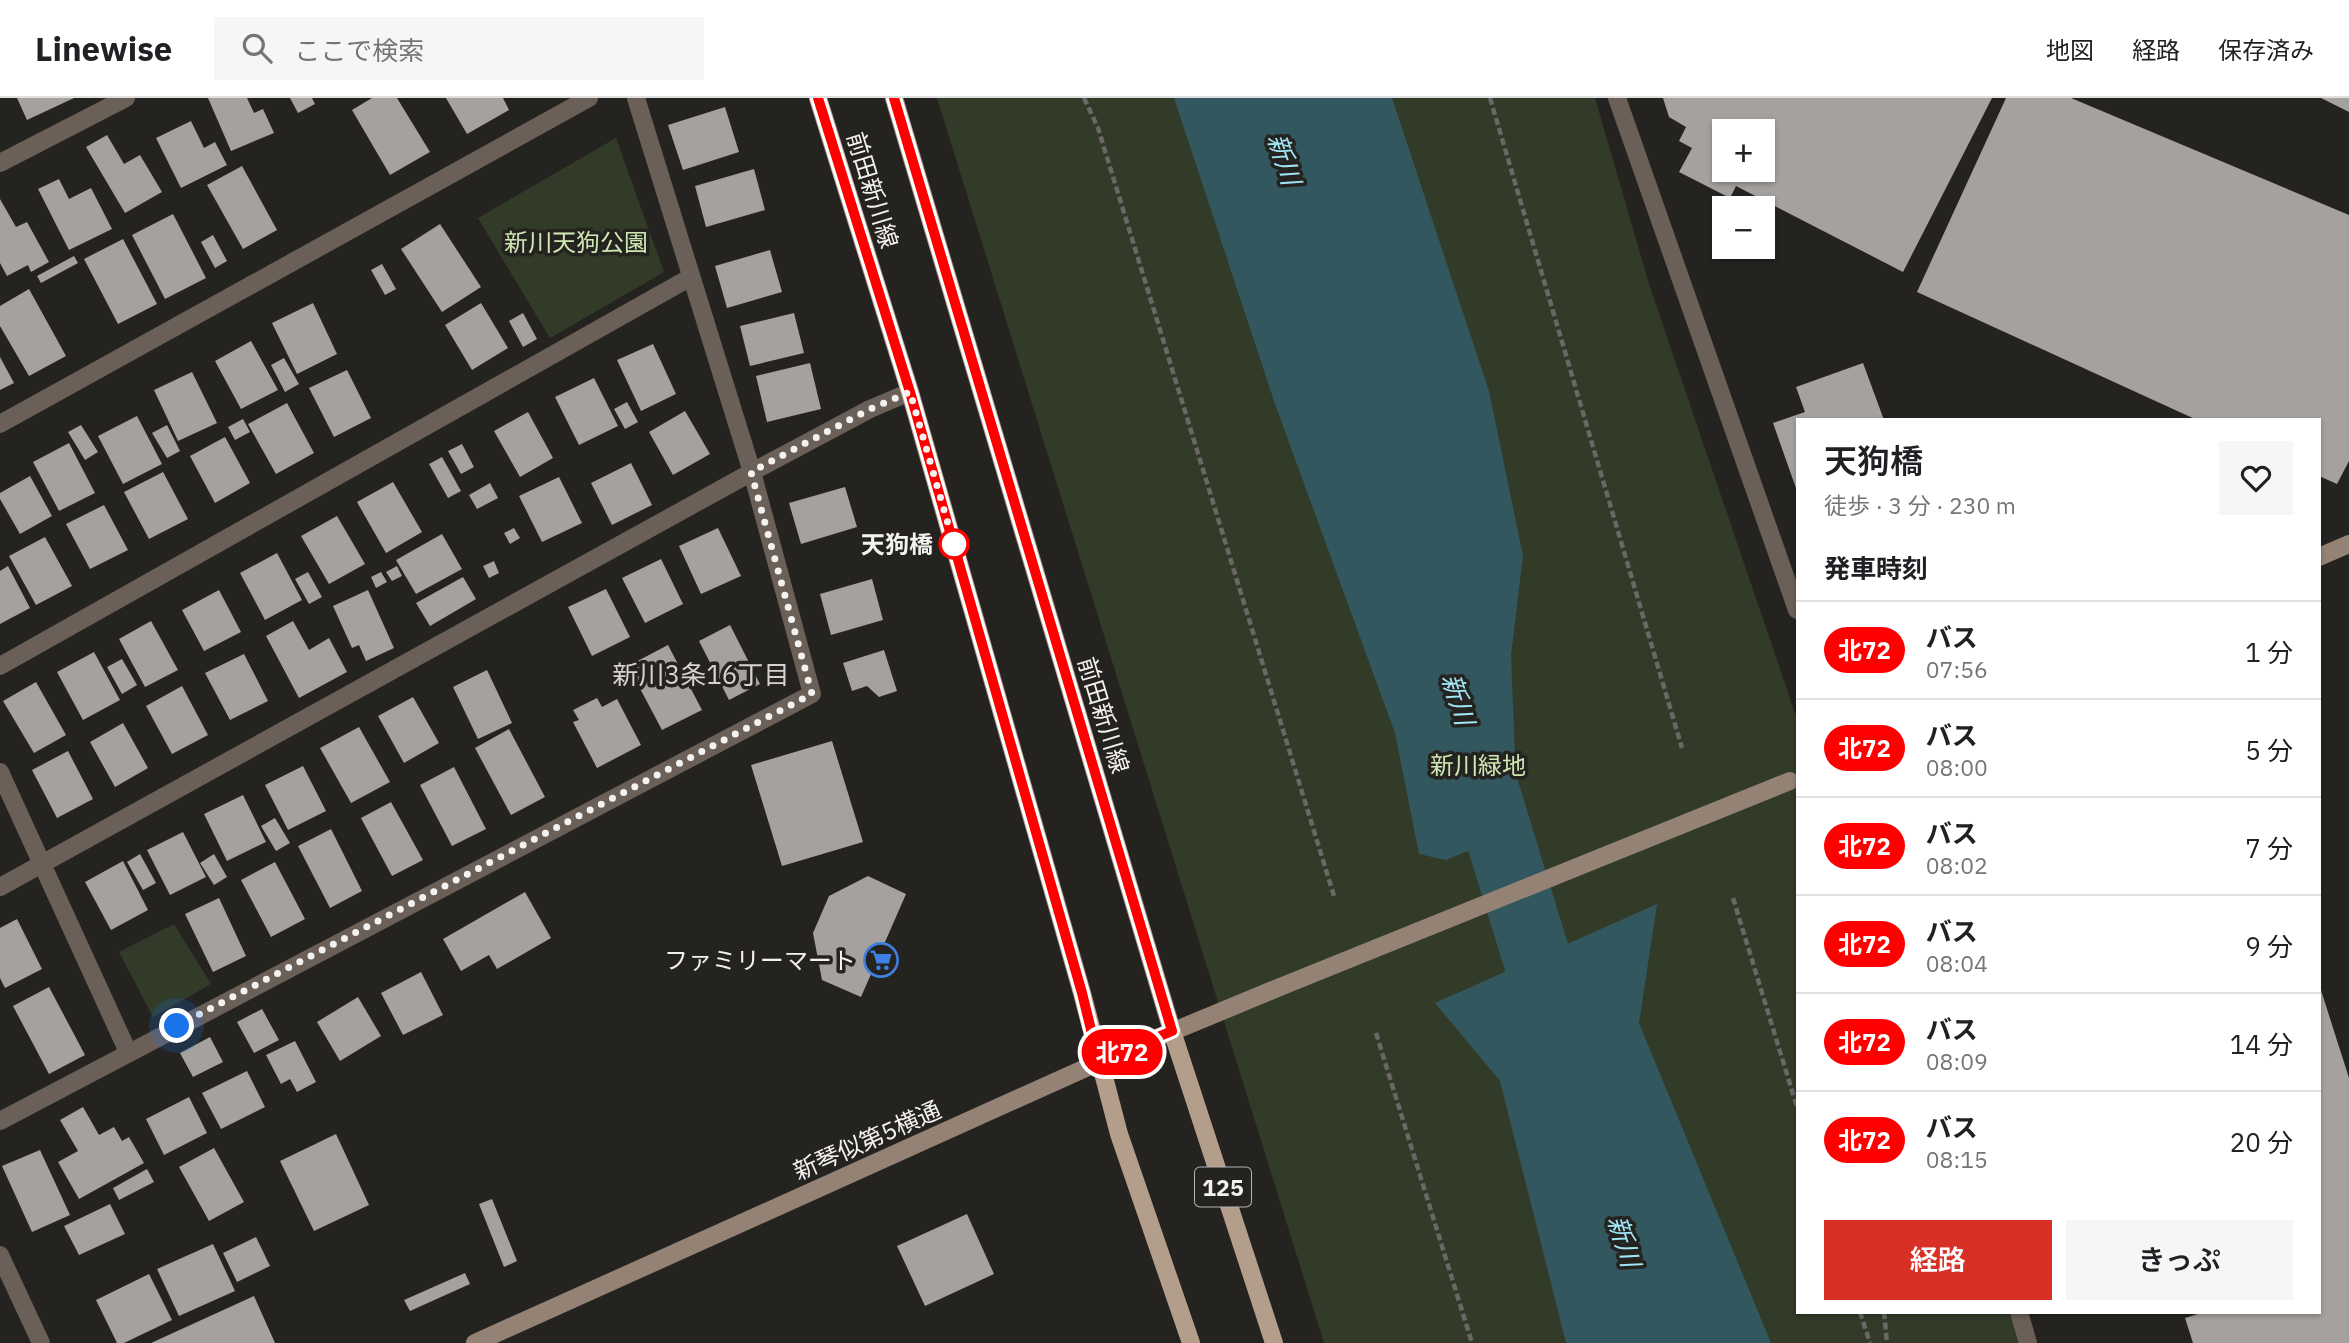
<!DOCTYPE html>
<html lang="ja">
<head>
<meta charset="utf-8">
<style>
	:root { --surface:#fff; --page:#f6f6f6; --text:#202124; --muted:#757577; --line:#e0e0e0; --accent:#d93025 }
	body { margin:0; font-family:"IBM Plex Sans","Noto Sans JP",sans-serif; background:var(--page); color:var(--text); height:100vh; display:flex; flex-direction:column; font-size:26px; white-space:nowrap }
	* { box-sizing:border-box; margin:0 }
	p { font-size:23px; color:var(--muted) }
	.icon { flex:none; width:38px; height:38px; fill:none; stroke:currentColor; stroke-width:2; stroke-linecap:round; stroke-linejoin:round }
	.map { position:relative; flex:1; overflow:hidden }
	.side { position:absolute; left:1796px; top:320px; width:525px; height:896px; display:flex; flex-direction:column; background:var(--surface); border-radius:0px; box-shadow:0 2px 5px #0004 }
	.side>* { flex:none }
	.badge { padding:0 14px; border-radius:23px; font-size:24px; line-height:46px }
	.buttons { position:absolute; left:1712px; top:21px; display:grid; gap:14px }
	.buttons a { display:grid; place-items:center; width:63px; height:63px; border-radius:0px; background:var(--surface); box-shadow:0 2px 5px #0004; font-size:35px }
	.you { position:absolute; width:35px; height:35px; margin:-18px; border:5px solid #fff; border-radius:50%; background:#1a73e8; box-shadow:0 0 0 10px #1a73e833 }
	.map>.badge { position:absolute; translate:-50% -50%; box-shadow:0 0 0 4px #fff }
	h2 { padding:0 28px; font-size:26px; line-height:63px }
	.round { display:grid; place-items:center; flex:none; width:74px; height:74px; border-radius:0px; background:var(--page) }
	.head { display:flex; align-items:center; justify-content:space-between; height:119px; padding:0 28px }
	h1 { font-size:33px; font-weight:600; line-height:52px }
	.button { display:flex; gap:14px; margin-top:auto; padding:14px 28px }
	.button a { flex:1; height:80px; border-radius:0px; background:var(--accent); color:#fff; font-size:28px; font-weight:600; line-height:80px; text-align:center }
	.button a+a { background:var(--page); color:var(--text) }
	ul { padding:0; list-style:none }
	li { display:flex; align-items:center; gap:21px; height:98px; padding:0 28px; border-top:2px solid var(--line) }
	li div { flex:1 }
	li b { display:block; font-size:26px }
	li em { font-style:normal }
	li .badge { min-width:77px; font-weight:700; text-align:center }
	header { display:flex; align-items:center; gap:42px; box-sizing:border-box; height:98px; padding:0 35px; background:var(--surface); border-bottom:2px solid var(--line) }
	header strong { font-size:33px }
	nav { display:flex; gap:38px; margin-inline-start:auto; font-size:24px }
	.search { width:490px; height:63px; background:var(--page); display:flex; align-items:center; gap:18px; box-sizing:border-box; padding:0 24px; border-radius:0px; color:var(--muted); font-size:26px }
	.map>svg:first-child { display:block }
</style>
</head>
<body>
<header>
<strong>Linewise</strong>
<div class="search"><svg class="icon" aria-label="search" viewBox="0 0 24 24"><circle cx="10" cy="10" r="6"/><path d="M15 15l6 6"/></svg>ここで検索</div>
<nav><a>地図</a><a>経路</a><a>保存済み</a></nav>
</header>
<div class="map">
<svg width="2349" height="1245" viewBox="0 0 2349 1245">
	<rect width="100%" height="100%" fill="#252320"/>
	<!-- green -->
	<path fill="#323b28" d="M937,0H1595L1649,186L1797,621V1214L2015,1215L2027,1245H1324Z
		M616,40L664,174L550,240L478,120Z
		M174,826L211,886L153,919L119,854Z"/>
	<!-- water -->
	<path fill="#33575f" d="M1174,0H1392L1489,293L1523,458L1511,557L1518,732L1446,762L1419,756L1395,635L1275,306Z
		M1657,806L1639,925L1771,1245H1566L1500,983L1435,905Z"/>
	<g fill="none" stroke-linecap="round" stroke-linejoin="round">
		<!-- river -->
		<path stroke="#33575f" stroke-width="68" d="M1472,649L1564,949"/>
	</g>
	<!-- building -->
	<path fill="#a5a19f" fill-rule="evenodd" d="M17,0H74L27,22Z
		M208,0H247L254,15L263,11L274,35L231,53Z
		M290,0H312L315,6L298,15Z
		M372,0H397L430,54L390,77L352,12Z
		M446,0H503L509,12L467,36Z
		M1663,0H1992L1903,174L1736,88L1730,100L1679,74L1692,50L1679,43L1686,29L1669,19ZM1724,33H1762V72H1724Z
		M2006,0H2071L2349,117V363L2337,386L2319,378V322H2197L1917,194Z
		M2321,0H2349V14Z
		M725,9L739,54L683,72L668,27Z
		M191,23L204,50L215,44L227,67L181,90L156,40Z
		M107,37L124,66L140,57L162,94L125,115L86,49Z
		M242,68L277,132L243,151L207,87Z
		M754,71L765,112L706,129L695,88Z
		M59,81L69,101L91,90L112,131L69,152L38,91Z
		M0,101L16,129L27,124L49,164L31,174L28,167L7,178L0,165Z
		M173,116L206,180L165,201L132,137Z
		M440,126L481,189L442,214L401,151Z
		M213,137L227,163L215,170L201,144Z
		M123,141L157,206L118,226L84,161Z
		M770,152L782,194L727,210L715,168Z
		M74,158L78,165L41,185L37,178Z
		M382,166L396,191L385,197L371,172Z
		M29,191L66,258L29,278L0,228V208Z
		M313,205L337,256L297,276L272,225Z
		M481,205L508,250L472,272L445,227Z
		M523,215L537,241L523,249L509,223Z
		M794,215L804,255L750,268L740,228Z
		M251,243L278,292L241,311L215,263Z
		M653,246L676,296L641,313L617,262Z
		M0,259L14,285L0,292Z
		M284,260L299,286L285,294L271,267Z
		M810,265L821,311L767,324L756,278Z
		M1863,265L1884,322H1797V393L1773,325L1805,314L1796,289Z
		M347,272L371,320L334,339L309,290Z
		M192,274L217,325L178,343L154,292Z
		M594,280L618,328L579,347L555,299Z
		M627,304L638,324L625,331L614,311Z
		M287,305L314,355L276,376L248,326Z
		M685,313L710,356L673,377L649,334Z
		M528,314L553,360L520,379L494,333Z
		M137,318L162,366L123,386L98,338Z
		M243,321L250,334L235,342L228,329Z
		M81,327L98,354L85,362L68,334Z
		M167,327L180,353L167,360L152,335Z
		M225,339L250,385L215,405L190,358Z
		M69,345L95,395L59,413L33,364Z
		M462,346L474,369L461,376L448,353Z
		M442,359L461,393L448,400L429,366Z
		M631,365L652,407L612,427L591,385Z
		M163,374L188,421L149,441L124,394Z
		M30,378L52,418L20,436L0,401V395Z
		M559,379L582,425L542,444L519,398Z
		M393,384L422,434L386,455L357,404Z
		M490,385L498,400L477,411L469,397Z
		M845,389L857,429L801,446L789,405Z
		M104,407L128,452L90,471L66,426Z
		M337,418L365,466L329,486L301,438Z
		M514,430L520,440L510,446L504,435Z
		M718,430L741,478L701,496L679,448Z
		M442,436L462,471L416,496L396,462Z
		M45,439L72,488L36,507L9,458Z
		M277,455L302,502L265,522L240,475Z
		M661,461L683,506L645,525L622,480Z
		M494,463L499,475L489,480L483,468Z
		M8,468L30,510L0,526V473Z
		M397,468L402,478L392,483L386,474Z
		M308,474L322,499L309,506L295,481Z
		M381,474L387,484L376,490L371,479Z
		M463,479L476,501L430,528L416,505Z
		M872,481L883,522L831,537L820,496Z
		M606,491L630,539L592,558L568,509Z
		M219,492L241,534L204,553L182,512Z
		M368,492L394,550L366,563L359,547L352,550L333,508Z
		M151,523L178,572L145,589L119,541Z
		M293,523L309,552L329,540L347,574L299,600L266,538Z
		M730,527L760,586L729,602L699,543Z
		M668,547L702,612L662,632L628,568Z
		M884,552L897,593L879,599L867,588L852,593L843,565Z
		M94,554L120,602L83,622L57,574Z
		M244,556L268,603L230,622L205,575Z
		M122,561L137,587L122,596L107,569Z
		M487,572L512,625L478,641L453,589Z
		M36,584L66,637L34,655L3,603Z
		M182,588L208,637L172,656L146,608Z
		M413,599L439,645L404,665L378,618Z
		M597,600L602,609L617,601L641,647L597,670L573,624L579,622L573,612Z
		M123,625L148,670L115,689L90,644Z
		M359,629L390,684L351,705L320,650Z
		M509,631L545,699L511,717L475,650Z
		M832,643L863,744L782,768L751,667Z
		M68,653L93,701L57,720L32,672Z
		M303,668L326,713L288,732L265,687Z
		M454,669L486,731L452,748L420,687Z
		M243,697L266,744L227,763L204,716Z
		M391,704L423,762L392,778L361,720Z
		M275,720L290,745L276,753L261,728Z
		M331,731L362,793L330,810L298,748Z
		M183,734L206,779L170,797L147,752Z
		M140,756L156,785L143,792L127,764Z
		M214,756L227,779L214,787L200,765Z
		M123,763L148,812L111,832L85,784Z
		M275,764L305,821L271,839L241,782Z
		M868,778L906,796L861,899L822,882L813,835L829,798Z
		M525,794L551,840L497,871L489,857L461,873L443,841Z
		M219,800L246,858L213,874L185,816Z
		M17,821L42,871L5,890L0,880V830Z
		M421,874L443,917L403,937L381,895Z
		M2319,886L2349,980V1245H2193L2185,1220L2204,1214H2319Z
		M49,889L85,957L49,976L13,908Z
		M358,899L381,938L340,963L317,924Z
		M262,911L279,942L254,955L237,924Z
		M210,939L223,964L193,979L180,955Z
		M295,943L316,984L297,994L290,981L281,986L266,957Z
		M247,973L265,1009L221,1031L202,995Z
		M189,999L207,1035L164,1057L146,1021Z
		M83,1009L99,1037L114,1029L122,1043L129,1039L144,1065L79,1101L58,1064L78,1053L60,1022Z
		M336,1036L369,1107L314,1133L280,1063Z
		M214,1050L244,1104L209,1123L179,1069Z
		M40,1052L70,1117L32,1134L2,1068Z
		M147,1071L154,1084L119,1102L113,1090Z
		M492,1101L517,1163L504,1169L479,1106Z
		M110,1106L125,1136L79,1157L64,1128Z
		M967,1116L994,1176L925,1208L897,1148Z
		M256,1139L270,1168L237,1184L223,1155Z
		M213,1146L235,1193L179,1218L157,1171Z
		M465,1175L470,1186L410,1213L404,1202Z
		M149,1176L172,1222L124,1245H117L96,1202Z
		M254,1198L275,1245H151Z"/>
	<g fill="none" stroke-linecap="round" stroke-linejoin="round">
		<!-- path -->
		<path stroke="#6a6865" stroke-width="4.5" stroke-dasharray="7 3.5" stroke-linecap="butt" d="M1084,0L1098,30L1334,798
			M1490,0L1682,650
			M1733,800L1797,1009
			M1376,935L1472,1245
			M1860,1214L1870,1245
			M1884,1214L1887,1245"/>
		<!-- street -->
		<path stroke="#6b6058" stroke-width="18" d="M1617,0L1797,512
			M0,65L126,0
			M0,326L589,0
			M0,568L691,179
			M0,674L128,954
			M0,789L752,374L870,311L910,294
			M0,1023L812,596L752,374L636,0
			M0,1157L41,1245
			M2019,1214L2028,1245"/>
		<!-- secondary -->
		<path stroke="#948375" stroke-width="18" d="M2319,459L2349,446
			M475,1245L1099,964L1280,889"/>
		<!-- primary -->
		<path stroke="#b39d8b" stroke-width="18" d="M818,0L910,294L1082,895L1119,1036L1191,1245
			M894,0L1172,933L1274,1245"/>
		<!-- secondary-bridge -->
		<path stroke="#948375" stroke-width="18" d="M1280,889L1790,683"/>
	</g>
	<g fill="none" stroke-linecap="round" stroke-linejoin="round">
		<!-- line casing -->
		<g stroke="#fff" stroke-width="16">
			<path id="line" d="M818,0L910,294L1082,895L1099,964L1172,933L894,0"/>
		</g>
		<!-- line -->
		<use href="#line" stroke="#f00" stroke-width="10"/>
		<!-- walk -->
		<path stroke="#f4f2f1" stroke-width="7" stroke-dasharray="0 12.6" d="M177,928L812,596L751,374L870,311L910,294L955,450L954,446"/>
	</g>
	<!-- icons -->
	<defs>
		<g id="supermarket-ring" transform="scale(1.75)"><circle r="9.5" fill="#252320" stroke="#3f7fe0" stroke-width="1.5"/><path d="M-6-5.5h2.5l.6 2H6L4.5 2H-2.5L-4.4-4H-6ZM-1.5 3.2a1.3 1.3 0 1 0 .1 0ZM3 3.2a1.3 1.3 0 1 0 .1 0Z" fill="#3f7fe0"/></g>
	</defs>
	<g fill-rule="evenodd">
		<use href="#supermarket-ring" x="881" y="862"/>
	</g>
	<!-- markers -->
	<circle fill="#fff" stroke="#f00" stroke-width="3.5" cx="954" cy="446" r="14"/>
	<g text-anchor="middle" dominant-baseline="central" stroke-width="7" stroke-linejoin="round" paint-order="stroke">
		<!-- shield labels -->
		<rect fill="#252320" stroke="#b6b4b2" stroke-width="2" x="1195" y="1069.5" width="56" height="39" rx="5"/>
		<g font-size="23" font-weight="bold" fill="#f4f2f1">
			<text x="1223" y="1089">125</text>
		</g>
		<!-- street labels -->
		<g font-size="24" fill="#f4f2f1" stroke="#252320">
			<text transform="translate(873 92) rotate(73)">前田新川線</text>
			<text transform="translate(1104 617) rotate(73)">前田新川線</text>
			<text transform="translate(867 1042) rotate(-24)">新琴似第5横通</text>
		</g>
		<!-- park labels -->
		<g font-size="24" fill="#cfe7b3" stroke="#252320">
			<text x="576" y="144">新川天狗公園</text>
			<text x="1478" y="667">新川緑地</text>
		</g>
		<!-- stop labels -->
		<g font-size="24" font-weight="bold" fill="#f4f2f1" stroke="#252320" text-anchor="end">
			<text x="933" y="446">天狗橋</text>
		</g>
		<!-- poi labels -->
		<g font-size="24" fill="#f4f2f1" stroke="#252320" text-anchor="end">
			<text x="856" y="862">ファミリーマート</text>
		</g>
		<!-- water labels -->
		<g font-size="26" font-style="italic" fill="#a0e6f6" stroke="#252320">
			<text transform="translate(1285 61) rotate(72)">新川</text>
			<text transform="translate(1459 601) rotate(73)">新川</text>
			<text transform="translate(1625 1143) rotate(73)">新川</text>
		</g>
		<!-- neighbourhood labels -->
		<g font-size="26" fill="#d5d2cf" stroke="#252320">
			<text x="701" y="576">新川3条16丁目</text>
		</g>
	</g>
</svg>
<div class="buttons">
<a>+</a>
<a>−</a>
</div>
<div class="you" style="left:177px;top:928px"></div>
<b class="badge" style="left:1122px;top:954px;background:#f00;color:#fff">北72</b>
<section class="side">
<div class="head"><div><h1>天狗橋</h1><p>徒歩 · 3 分 · 230 m</p></div><a class="round"><svg class="icon" aria-label="heart" viewBox="0 0 24 24"><path d="M12 20l-8-8c-3-5 5-10 8-4 3-6 11-1 8 4z"/></svg></a></div>
<h2>発車時刻</h2>
<ul>
<li><span class="badge" style="background:#f00;color:#fff">北72</span><div><b>バス</b><p>07:56</p></div><em>1 分</em></li>
<li><span class="badge" style="background:#f00;color:#fff">北72</span><div><b>バス</b><p>08:00</p></div><em>5 分</em></li>
<li><span class="badge" style="background:#f00;color:#fff">北72</span><div><b>バス</b><p>08:02</p></div><em>7 分</em></li>
<li><span class="badge" style="background:#f00;color:#fff">北72</span><div><b>バス</b><p>08:04</p></div><em>9 分</em></li>
<li><span class="badge" style="background:#f00;color:#fff">北72</span><div><b>バス</b><p>08:09</p></div><em>14 分</em></li>
<li><span class="badge" style="background:#f00;color:#fff">北72</span><div><b>バス</b><p>08:15</p></div><em>20 分</em></li>
</ul>
<div class="button"><a>経路</a><a>きっぷ</a></div>
</section>
</div>
</body>
</html>
